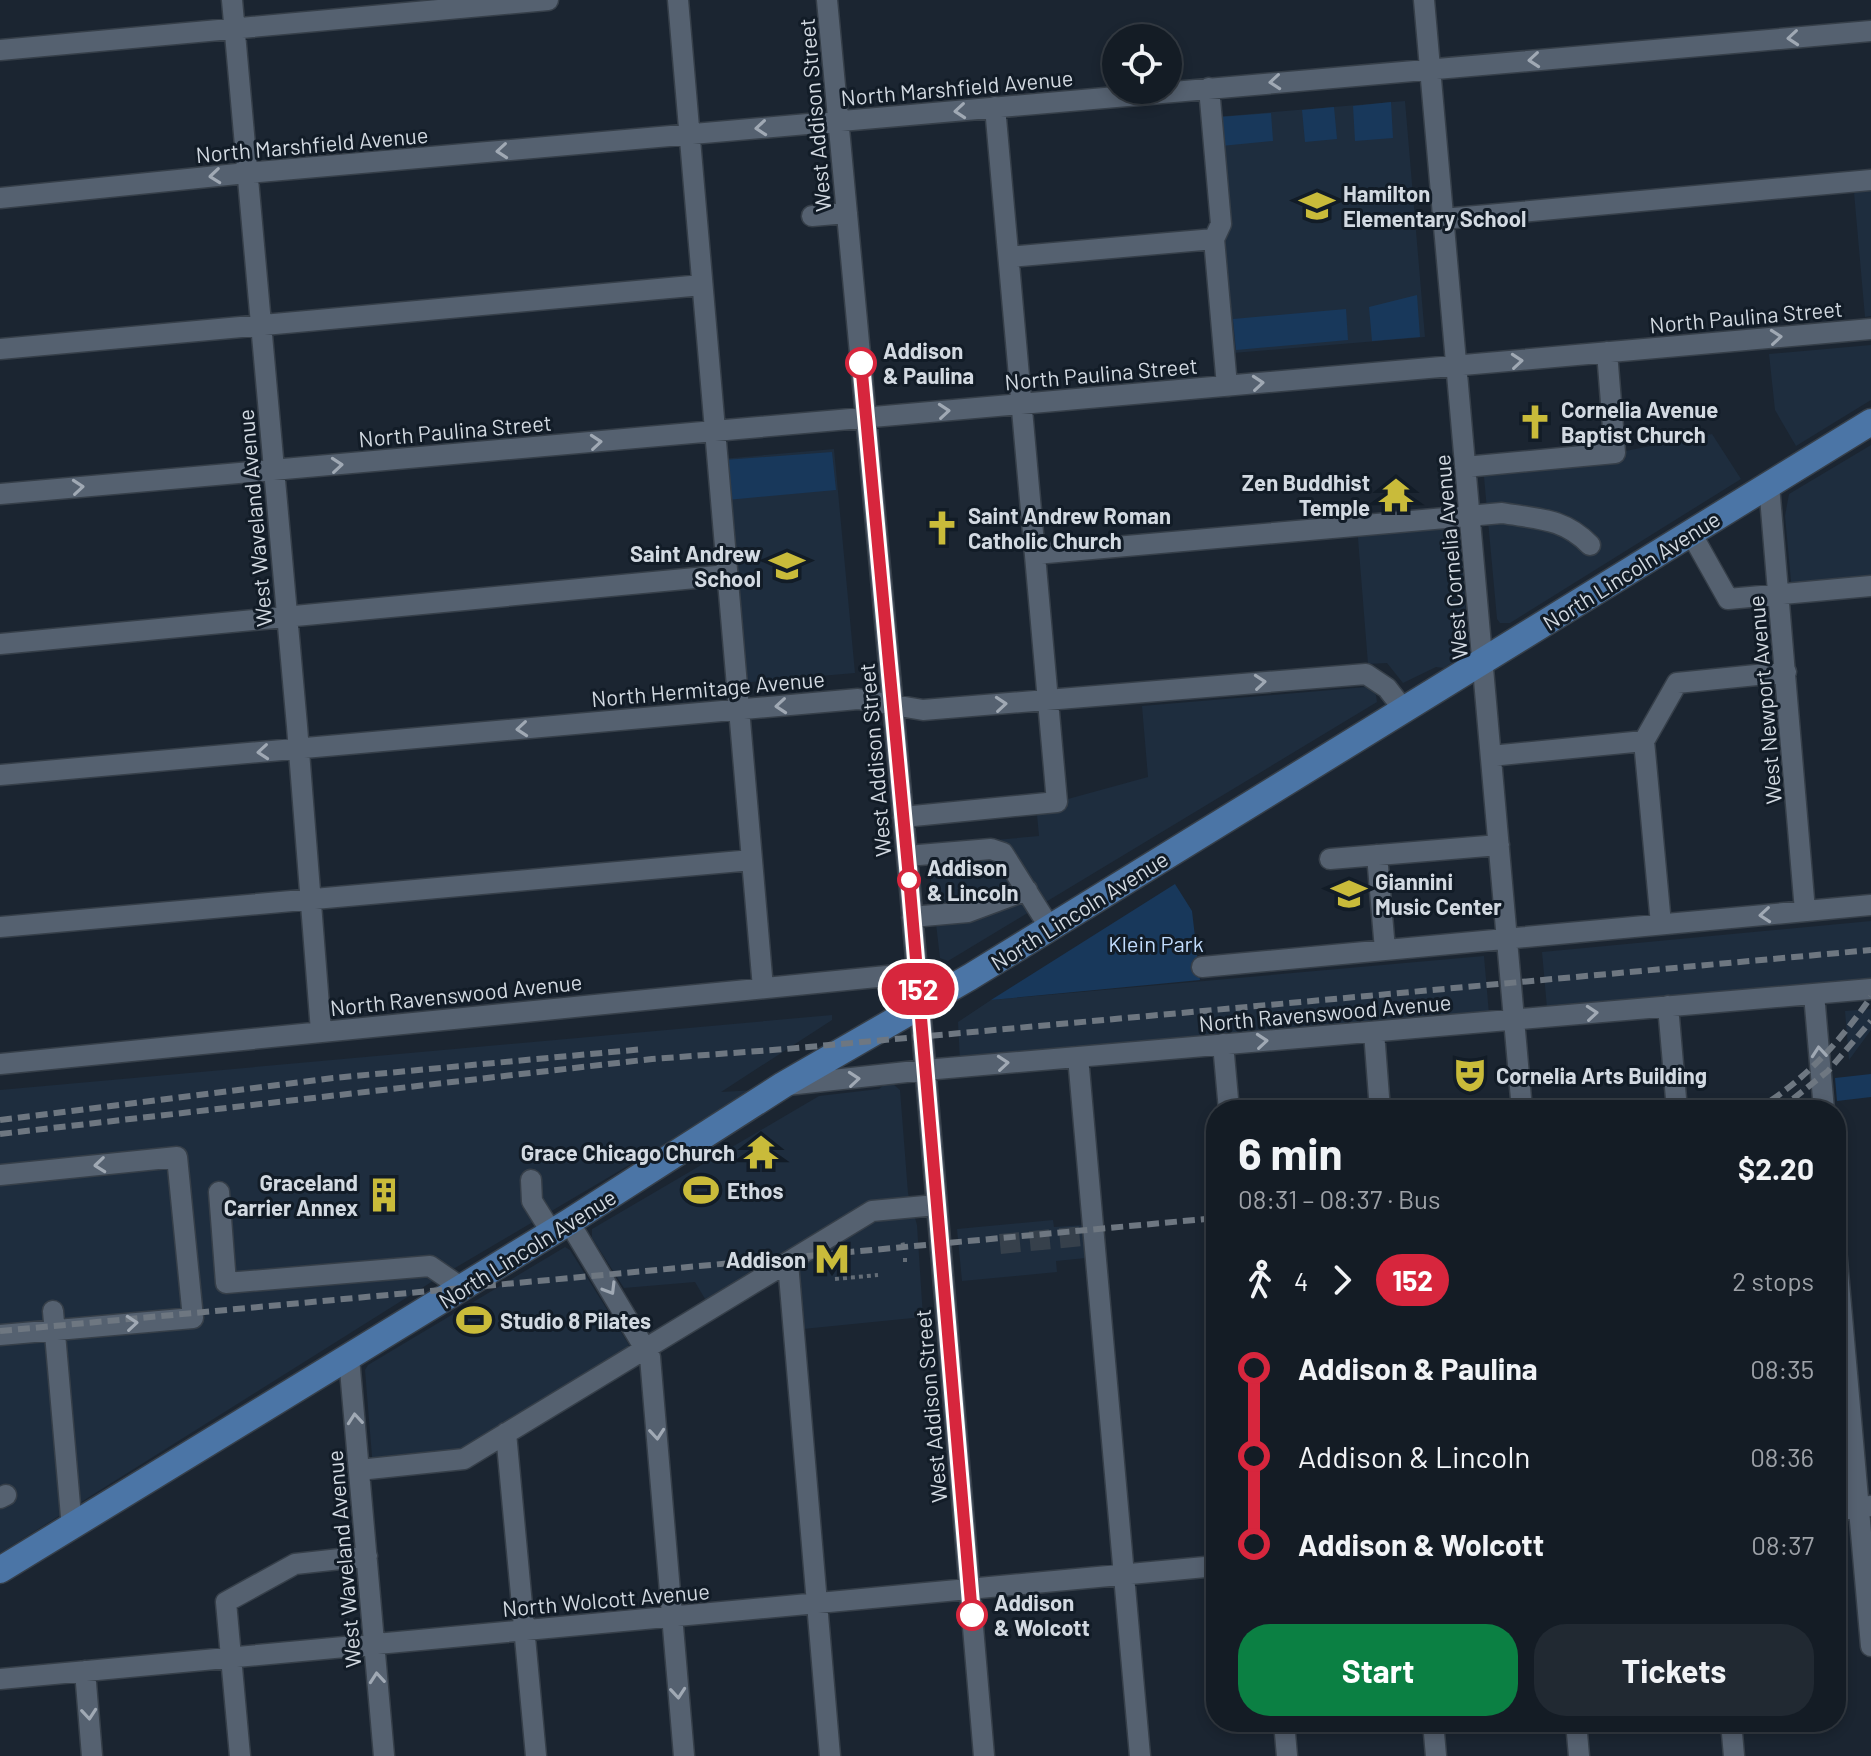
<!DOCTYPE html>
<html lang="en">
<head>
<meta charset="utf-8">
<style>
	:root { --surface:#141c25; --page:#212932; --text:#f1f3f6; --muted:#9da1a7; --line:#333a42; --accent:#0b8043 }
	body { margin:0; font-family:Barlow,sans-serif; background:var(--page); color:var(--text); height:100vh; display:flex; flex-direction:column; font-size:30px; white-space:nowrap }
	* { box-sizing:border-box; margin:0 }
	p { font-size:26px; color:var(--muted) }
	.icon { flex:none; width:44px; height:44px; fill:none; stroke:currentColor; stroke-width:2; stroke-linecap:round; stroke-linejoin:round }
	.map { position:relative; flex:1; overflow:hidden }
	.sheet { position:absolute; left:1206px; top:1100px; width:640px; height:632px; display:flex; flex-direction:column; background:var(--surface); border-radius:32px; box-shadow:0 4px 12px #0003,0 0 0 2px var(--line) }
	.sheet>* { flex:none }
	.badge { padding:0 16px; border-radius:26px; font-size:28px; line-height:52px }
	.tools { position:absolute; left:1102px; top:24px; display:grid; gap:16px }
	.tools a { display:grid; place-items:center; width:80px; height:80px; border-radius:50%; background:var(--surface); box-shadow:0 4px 12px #0003,0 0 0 2px var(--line); font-size:40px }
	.map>.badge { position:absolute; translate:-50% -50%; box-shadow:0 0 0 4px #fff }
	.legs { display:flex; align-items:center; gap:12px; height:88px; padding:0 32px; font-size:26px }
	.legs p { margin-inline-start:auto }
	.headline { display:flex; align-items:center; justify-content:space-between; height:136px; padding:0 32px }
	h1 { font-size:44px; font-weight:700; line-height:60px }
	.action { display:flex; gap:16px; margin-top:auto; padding:16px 32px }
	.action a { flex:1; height:92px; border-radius:32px; background:var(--accent); color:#fff; font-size:32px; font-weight:700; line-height:92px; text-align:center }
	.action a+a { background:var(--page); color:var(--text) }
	ul { padding:0 32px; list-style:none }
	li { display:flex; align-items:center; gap:28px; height:88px; font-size:30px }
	li i { display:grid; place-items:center; width:12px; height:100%; margin:0 10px; background:currentColor }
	li i::after { content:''; width:20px; height:20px; margin:-10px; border:6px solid; border-radius:50%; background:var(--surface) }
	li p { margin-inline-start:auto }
	li:first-child i { background:linear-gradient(#0000 50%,currentColor 0) }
	li:last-child i { background:linear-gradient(currentColor 50%,#0000 0) }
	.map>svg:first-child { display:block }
</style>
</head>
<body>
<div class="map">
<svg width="1871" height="1756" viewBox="0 0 1871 1756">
	<rect width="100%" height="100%" fill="#1b2531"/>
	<!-- built -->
	<path fill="#1e2d3e" d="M1405,101L1425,337L1233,353L1214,117Z
		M1871,180V316L1865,317L1853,181Z
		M1871,345V400L1796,446L1775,410L1769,354Z
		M1712,434L1741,479L1510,623H1500L1497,619L1483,466L1615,453Z
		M1871,445V586L1792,592L1785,516L1789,494Z
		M834,449L855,673L739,683L721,459Z
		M1460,517L1468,647L1466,653L1444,668L1436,667L1403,683L1387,663L1368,664L1357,526Z
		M1366,687L1371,688L1376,695L1377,702L948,961L940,958L927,846L1039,836L1036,804L1057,802L1148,777L1142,706Z
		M1871,921V980L1547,1008L1542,952Z
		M1484,956L1489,1014L960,1061L958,1022L991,1000Z
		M1871,1009V1030L1849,1060L1845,1011Z
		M832,1015V1020L721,1092L756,1090L433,1281L0,1553V1090Z
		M892,1083L900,1090L908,1193L917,1225L923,1317L793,1330L788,1264L711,1309L695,1282L624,1288L592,1238V1229L819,1096L879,1089L885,1084Z
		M1053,1220L1054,1227L1084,1225L1086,1258L1056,1261L1057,1272L962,1281L957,1229Z
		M565,1247L570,1250L631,1348L464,1459L373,1469L365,1370L368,1365Z"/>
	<!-- green -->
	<path fill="#18385b" d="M1391,102L1393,138L1355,141L1353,106Z
		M1334,107L1337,139L1305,142L1302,110Z
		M1271,113L1273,141L1221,146L1219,117Z
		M1417,295L1420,337L1372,341L1369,307Z
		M1346,309L1348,340L1236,350L1233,319Z
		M832,452L836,490L727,500L724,460Z
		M1175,884L1192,911L1200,980L991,1000Z
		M1871,1074V1097L1837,1101L1835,1078Z"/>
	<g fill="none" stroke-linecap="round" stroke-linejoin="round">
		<!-- minor-tunnel -->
		<path stroke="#36404b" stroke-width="20" stroke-dasharray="20 10" stroke-linecap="butt" d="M1000,1244L1094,1235"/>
		<!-- minor casing -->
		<g stroke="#363f49" stroke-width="23">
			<path id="minor" d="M232,0L297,726L321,1031
				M678,0L763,988
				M827,0L910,889L984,1756
				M1424,0L1522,1110
				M0,50L548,0
				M1209,88L1221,224L1214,239L1227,386
				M0,198L247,173L1871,31
				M812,216L847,213
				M1443,219L1871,180
				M1009,257L1214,239
				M0,349L702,285
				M1465,467L1615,453L1607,352
				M1769,485L1805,911
				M0,494L1871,329
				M1691,533L1728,599L1871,586
				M1035,554L1502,513C1538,519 1564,518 1590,545
				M0,644L727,575
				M1491,756L1644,741
				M0,775L858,699L923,710L1366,674L1387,688L1404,710
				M903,817L1057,802L995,107
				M1377,855L1385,950
				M907,856L991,849L1003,853L1050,928
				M1330,859L1499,845
				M912,917L968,912L1027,890
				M1661,924L1644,741L1677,683L1786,672
				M0,927L752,860
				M1202,967L1871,905
				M1814,994L1824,1110
				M1668,1006L1677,1110
				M1374,1032L1380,1110
				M1223,1044L1229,1110
				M1078,1057L1140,1756
				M0,1064L917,973
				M787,1085L925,1070L1871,989
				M0,1175L177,1157L193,1318L0,1335
				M531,1180L532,1201L552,1233
				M219,1192L226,1283L430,1266L462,1288
				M569,1222L650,1357L684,1756
				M1836,1249L1871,1646
				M788,1263L830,1756
				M53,1311L72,1528
				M349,1358L384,1756
				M506,1433L536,1756
				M359,1470L464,1459L872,1211L936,1205
				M0,1498L6,1495
				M1836,1510L1871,1506
				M85,1671L92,1756
				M0,1679L1216,1566
				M1284,1722L1287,1756
				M1433,1722L1436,1756
				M1576,1722L1579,1756
				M1731,1722L1734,1756
				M240,1756L226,1602L295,1564L367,1556"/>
		</g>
		<!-- major casing -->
		<g stroke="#363f49" stroke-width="29">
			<path id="major" d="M0,1570L569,1222L783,1085L970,977L1871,422"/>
		</g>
		<!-- path -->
		<path stroke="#646d77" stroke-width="4" stroke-dasharray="4 4" stroke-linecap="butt" d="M901,1245L906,1244
			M903,1260H907
			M835,1279L878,1275"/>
		<!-- minor -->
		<use href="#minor" stroke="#556170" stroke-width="20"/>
		<!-- major -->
		<use href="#major" stroke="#4b75a6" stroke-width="26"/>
		<!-- rail -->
		<path stroke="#6e7781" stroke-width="6" stroke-dasharray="12 6" stroke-linecap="butt" d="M1756,1110C1803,1082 1840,1042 1871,997
			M1779,1110L1828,1071L1871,1021
			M0,1120L333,1078L644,1049
			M0,1134L652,1059L786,1049L1871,950
			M0,1331L1216,1218"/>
	</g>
	<!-- one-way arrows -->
	<defs><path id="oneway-chevron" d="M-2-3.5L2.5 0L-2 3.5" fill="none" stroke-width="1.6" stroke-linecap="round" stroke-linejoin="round" transform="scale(2)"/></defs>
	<g stroke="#a0a9b4">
		<use href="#oneway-chevron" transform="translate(1793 38) rotate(175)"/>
		<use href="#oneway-chevron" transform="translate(1534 60) rotate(175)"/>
		<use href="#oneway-chevron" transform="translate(1275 82) rotate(175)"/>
		<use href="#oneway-chevron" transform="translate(960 111) rotate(175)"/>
		<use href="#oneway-chevron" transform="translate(761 128) rotate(175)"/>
		<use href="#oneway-chevron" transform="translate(502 151) rotate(175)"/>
		<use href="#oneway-chevron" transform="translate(215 176) rotate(174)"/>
		<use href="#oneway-chevron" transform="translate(1776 337) rotate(-5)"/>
		<use href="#oneway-chevron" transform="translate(1517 361) rotate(-5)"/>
		<use href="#oneway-chevron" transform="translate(1258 383) rotate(-5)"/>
		<use href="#oneway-chevron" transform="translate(944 411) rotate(-5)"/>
		<use href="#oneway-chevron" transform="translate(596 442) rotate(-5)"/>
		<use href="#oneway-chevron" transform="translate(337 465) rotate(-5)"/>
		<use href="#oneway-chevron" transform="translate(78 487) rotate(-5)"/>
		<use href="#oneway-chevron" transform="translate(1260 682) rotate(-5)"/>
		<use href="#oneway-chevron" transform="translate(1001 704) rotate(-5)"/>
		<use href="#oneway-chevron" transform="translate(781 706) rotate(175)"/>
		<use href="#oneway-chevron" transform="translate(522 729) rotate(175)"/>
		<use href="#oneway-chevron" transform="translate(263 752) rotate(175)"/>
		<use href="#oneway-chevron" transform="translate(1765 915) rotate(175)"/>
		<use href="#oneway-chevron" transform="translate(1592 1013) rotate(-5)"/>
		<use href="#oneway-chevron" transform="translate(1262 1041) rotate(-5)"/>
		<use href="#oneway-chevron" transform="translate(1819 1052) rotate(-95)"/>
		<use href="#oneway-chevron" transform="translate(1003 1063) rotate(-5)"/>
		<use href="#oneway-chevron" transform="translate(854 1079) rotate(-5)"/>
		<use href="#oneway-chevron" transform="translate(100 1165) rotate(174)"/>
		<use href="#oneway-chevron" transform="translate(610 1289) rotate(59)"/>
		<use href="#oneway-chevron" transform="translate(132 1323) rotate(-5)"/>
		<use href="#oneway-chevron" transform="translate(355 1419) rotate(-95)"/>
		<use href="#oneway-chevron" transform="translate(657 1434) rotate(85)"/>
		<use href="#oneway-chevron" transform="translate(377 1678) rotate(-95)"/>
		<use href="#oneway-chevron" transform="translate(678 1693) rotate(85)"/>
		<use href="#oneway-chevron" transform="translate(89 1714) rotate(85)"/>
	</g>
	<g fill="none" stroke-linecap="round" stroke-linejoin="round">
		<!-- line-1 casing -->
		<g stroke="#fff" stroke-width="18">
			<path id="line-1" d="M861,363L910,889L972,1615"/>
		</g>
		<!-- line-1 -->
		<use href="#line-1" stroke="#d7263d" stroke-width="12"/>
	</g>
	<!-- icons -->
	<defs>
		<g id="school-bare" transform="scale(2.76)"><path d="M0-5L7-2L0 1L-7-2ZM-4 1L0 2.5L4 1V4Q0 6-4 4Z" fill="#c9bb3a" stroke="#121c27" stroke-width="2.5" paint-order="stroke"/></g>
		<g id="church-bare" transform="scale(2.76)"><path d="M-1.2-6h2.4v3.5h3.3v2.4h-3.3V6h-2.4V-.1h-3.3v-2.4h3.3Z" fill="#c9bb3a" stroke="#121c27" stroke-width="2.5" paint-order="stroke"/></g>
		<g id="temple-bare" transform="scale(2.76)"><path d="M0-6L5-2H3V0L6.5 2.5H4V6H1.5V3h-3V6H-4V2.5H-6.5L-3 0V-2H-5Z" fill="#c9bb3a" stroke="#121c27" stroke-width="2.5" paint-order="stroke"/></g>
		<g id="theatre-bare" transform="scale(2.76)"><path d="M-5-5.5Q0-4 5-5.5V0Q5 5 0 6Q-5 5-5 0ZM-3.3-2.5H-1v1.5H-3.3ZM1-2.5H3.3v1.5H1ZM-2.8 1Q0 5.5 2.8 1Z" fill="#c9bb3a" stroke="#121c27" stroke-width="2.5" paint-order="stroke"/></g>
		<g id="stadium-bare" transform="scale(2.76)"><path d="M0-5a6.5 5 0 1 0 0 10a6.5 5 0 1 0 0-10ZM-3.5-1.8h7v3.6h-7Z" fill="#c9bb3a" stroke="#121c27" stroke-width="2.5" paint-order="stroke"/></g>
		<g id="building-bare" transform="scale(2.76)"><path d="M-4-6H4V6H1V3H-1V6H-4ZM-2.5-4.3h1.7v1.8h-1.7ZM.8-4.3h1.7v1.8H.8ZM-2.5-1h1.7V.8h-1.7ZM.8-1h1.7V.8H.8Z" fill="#c9bb3a" stroke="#121c27" stroke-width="2.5" paint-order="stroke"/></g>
		<g id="metro-bare" transform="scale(2.76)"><path d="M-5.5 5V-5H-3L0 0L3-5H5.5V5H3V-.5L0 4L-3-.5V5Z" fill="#c9bb3a" stroke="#121c27" stroke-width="2.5" paint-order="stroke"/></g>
	</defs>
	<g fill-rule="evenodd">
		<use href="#school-bare" x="1317" y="206"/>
		<use href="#church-bare" x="1535" y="422"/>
		<use href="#temple-bare" x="1396" y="495"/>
		<use href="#church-bare" x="942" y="528"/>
		<use href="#school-bare" x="787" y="566"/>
		<use href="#school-bare" x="1349" y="894"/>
		<use href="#theatre-bare" x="1470" y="1075"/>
		<use href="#temple-bare" x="761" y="1152"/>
		<use href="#stadium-bare" x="701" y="1190"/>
		<use href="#building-bare" x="384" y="1195"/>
		<use href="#metro-bare" x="832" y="1259"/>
		<use href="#stadium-bare" x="474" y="1320"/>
	</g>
	<!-- markers -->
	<g fill="#fff" stroke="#d7263d" stroke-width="4">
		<circle cx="861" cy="363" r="14"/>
		<circle cx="909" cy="880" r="10"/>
		<circle cx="972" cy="1615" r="14"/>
	</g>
	<g text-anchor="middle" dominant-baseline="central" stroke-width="6" stroke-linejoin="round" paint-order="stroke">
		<!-- street labels -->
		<g font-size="22" fill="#d2d9e1" stroke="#121c27">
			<text transform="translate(957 87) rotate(-5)">North Marshfield Avenue</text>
			<text transform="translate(814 115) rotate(-95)">West Addison Street</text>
			<text transform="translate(312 144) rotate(-5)">North Marshfield Avenue</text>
			<text transform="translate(1746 316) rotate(-5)">North Paulina Street</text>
			<text transform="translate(1101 373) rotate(-5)">North Paulina Street</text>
			<text transform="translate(455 430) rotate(-5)">North Paulina Street</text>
			<text transform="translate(254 518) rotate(-95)">West Waveland Avenue</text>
			<text transform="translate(1450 557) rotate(-95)">West Cornelia Avenue</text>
			<text transform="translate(1631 570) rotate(-32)">North Lincoln Avenue</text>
			<text transform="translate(708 688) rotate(-5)">North Hermitage Avenue</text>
			<text transform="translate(1764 700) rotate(-95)">West Newport Avenue</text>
			<text transform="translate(874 760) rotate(-95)">West Addison Street</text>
			<text transform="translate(1079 910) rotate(-32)">North Lincoln Avenue</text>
			<text transform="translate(456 994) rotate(-6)">North Ravenswood Avenue</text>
			<text transform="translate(1325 1012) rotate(-5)">North Ravenswood Avenue</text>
			<text transform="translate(527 1248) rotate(-32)">North Lincoln Avenue</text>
			<text transform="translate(930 1406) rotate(-95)">West Addison Street</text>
			<text transform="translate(343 1559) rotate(-95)">West Waveland Avenue</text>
			<text transform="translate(606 1599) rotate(-5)">North Wolcott Avenue</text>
		</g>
		<!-- poi labels -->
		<g font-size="22" font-weight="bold" fill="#d2d9e1" stroke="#121c27" text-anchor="start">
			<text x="1343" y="193">Hamilton<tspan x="1343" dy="25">Elementary School</tspan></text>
			<text x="1561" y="409">Cornelia Avenue<tspan x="1561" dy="25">Baptist Church</tspan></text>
			<text x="1370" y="482" text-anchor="end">Zen Buddhist<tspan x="1370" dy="25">Temple</tspan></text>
			<text x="968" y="515">Saint Andrew Roman<tspan x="968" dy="25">Catholic Church</tspan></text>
			<text x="761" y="553" text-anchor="end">Saint Andrew<tspan x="761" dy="25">School</tspan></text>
			<text x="1375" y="881">Giannini<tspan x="1375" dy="25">Music Center</tspan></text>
			<text x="1496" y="1075">Cornelia Arts Building</text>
			<text x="735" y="1152" text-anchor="end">Grace Chicago Church</text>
			<text x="358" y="1182" text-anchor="end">Graceland<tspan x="358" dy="25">Carrier Annex</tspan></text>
			<text x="727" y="1190">Ethos</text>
			<text x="806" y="1259" text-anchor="end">Addison</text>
			<text x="500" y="1320">Studio 8 Pilates</text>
		</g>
		<!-- stop labels -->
		<g font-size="22" font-weight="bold" fill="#d2d9e1" stroke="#121c27" text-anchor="start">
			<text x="883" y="350">Addison<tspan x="883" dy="25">&amp; Paulina</tspan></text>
			<text x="927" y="867">Addison<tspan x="927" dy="25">&amp; Lincoln</tspan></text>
			<text x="994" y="1602">Addison<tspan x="994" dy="25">&amp; Wolcott</tspan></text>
		</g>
		<!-- park labels -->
		<g font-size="22" fill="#c1dcfd" stroke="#121c27">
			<text x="1156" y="943">Klein Park</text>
		</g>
	</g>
</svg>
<div class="tools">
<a><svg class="icon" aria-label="locate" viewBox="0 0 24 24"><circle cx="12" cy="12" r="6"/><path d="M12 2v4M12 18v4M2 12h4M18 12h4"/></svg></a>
</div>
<b class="badge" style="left:918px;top:989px;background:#d7263d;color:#fff">152</b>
<section class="sheet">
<div class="headline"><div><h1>6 min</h1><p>08:31 – 08:37 · Bus</p></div><b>$2.20</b></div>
<div class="legs"><svg class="icon" aria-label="walk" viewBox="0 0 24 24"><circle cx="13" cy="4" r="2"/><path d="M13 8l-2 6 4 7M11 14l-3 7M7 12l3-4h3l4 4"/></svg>4<svg class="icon" aria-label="forward" viewBox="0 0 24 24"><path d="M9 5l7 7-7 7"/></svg><b class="badge" style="background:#d7263d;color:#fff">152</b><p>2 stops</p></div>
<ul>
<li><i style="color:#d7263d"></i><b>Addison &amp; Paulina</b><p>08:35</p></li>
<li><i style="color:#d7263d"></i><span>Addison &amp; Lincoln</span><p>08:36</p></li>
<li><i style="color:#d7263d"></i><b>Addison &amp; Wolcott</b><p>08:37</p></li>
</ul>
<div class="action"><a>Start</a><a>Tickets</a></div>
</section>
</div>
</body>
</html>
